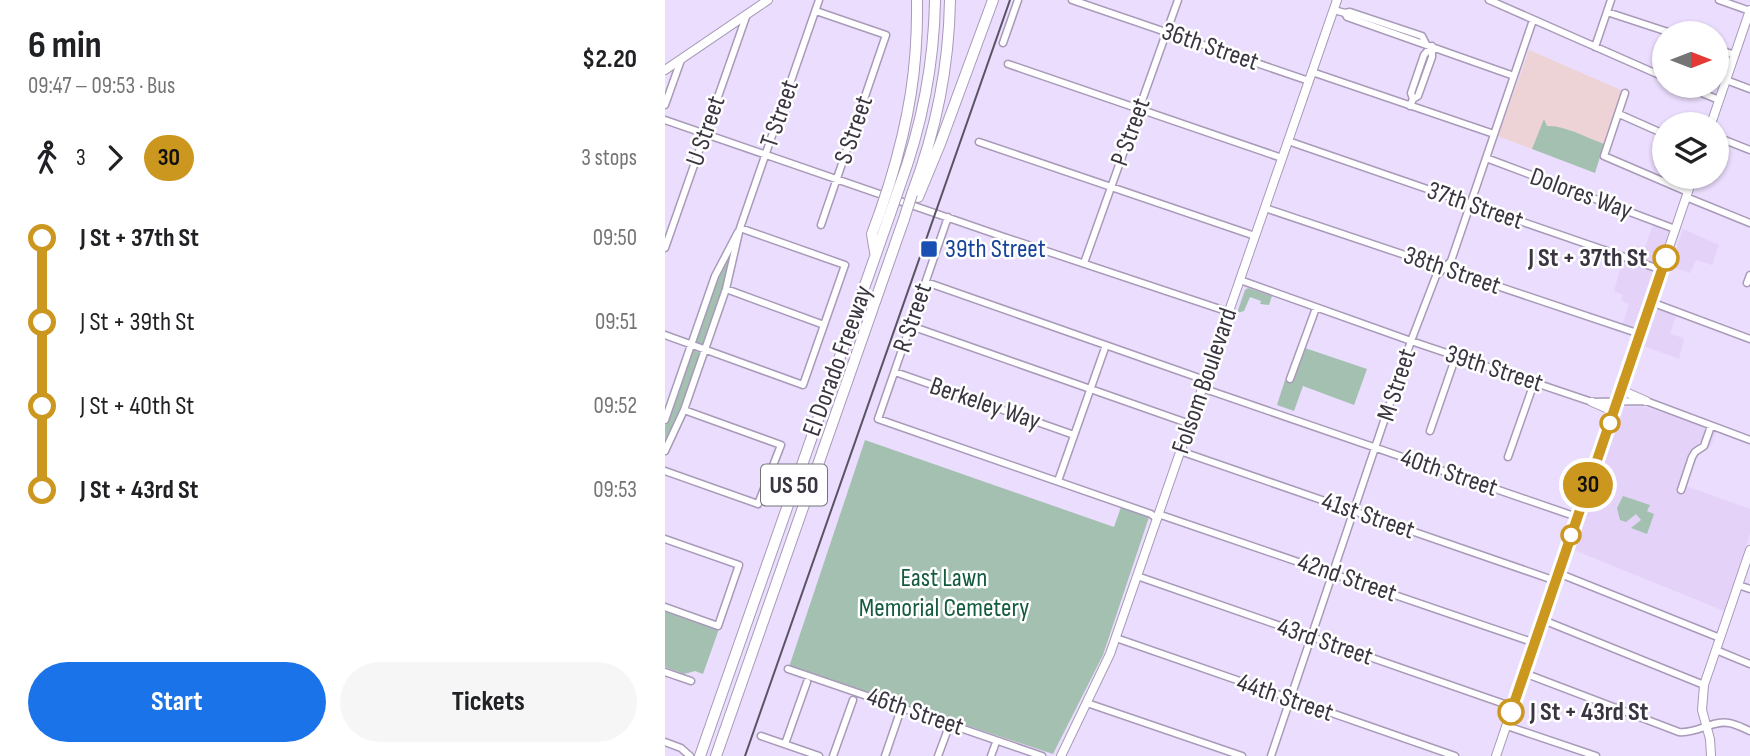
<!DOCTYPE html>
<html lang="en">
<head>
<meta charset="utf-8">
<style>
	:root { --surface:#fff; --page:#f6f6f6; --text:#202124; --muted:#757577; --accent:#1a73e8 }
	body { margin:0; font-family:"Sofia Sans Condensed",sans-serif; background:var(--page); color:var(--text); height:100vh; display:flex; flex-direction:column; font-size:26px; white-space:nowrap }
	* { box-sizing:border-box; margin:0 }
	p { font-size:23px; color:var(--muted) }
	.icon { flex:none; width:38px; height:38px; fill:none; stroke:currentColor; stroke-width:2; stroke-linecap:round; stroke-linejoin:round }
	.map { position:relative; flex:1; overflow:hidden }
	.details { display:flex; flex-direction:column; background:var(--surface); width:665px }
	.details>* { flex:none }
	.badge { padding:0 14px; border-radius:23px; font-size:24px; line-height:46px }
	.needle { width:46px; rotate:90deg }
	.fabs { position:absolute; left:987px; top:21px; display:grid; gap:14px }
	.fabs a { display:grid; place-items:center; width:77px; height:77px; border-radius:50%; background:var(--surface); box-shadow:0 2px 5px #0004; font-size:35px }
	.map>.badge { position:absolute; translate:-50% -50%; box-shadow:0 0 0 4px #fff }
	.legs { display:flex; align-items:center; gap:10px; height:77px; padding:0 28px; font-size:23px }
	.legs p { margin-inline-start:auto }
	.overview { display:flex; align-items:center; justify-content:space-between; height:119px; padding:0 28px }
	h1 { font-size:38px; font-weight:700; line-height:52px }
	.button { display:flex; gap:14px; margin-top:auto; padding:14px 28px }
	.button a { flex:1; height:80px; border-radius:42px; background:var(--accent); color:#fff; font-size:28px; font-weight:700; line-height:80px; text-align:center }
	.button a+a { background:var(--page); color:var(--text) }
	ul { padding:0 28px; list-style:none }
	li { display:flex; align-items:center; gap:24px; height:84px; font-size:26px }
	li i { display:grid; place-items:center; width:10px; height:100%; margin:0 9px; background:currentColor }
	li i::after { content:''; width:18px; height:18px; margin:-9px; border:5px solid; border-radius:50%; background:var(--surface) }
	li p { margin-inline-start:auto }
	li:first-child i { background:linear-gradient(#0000 50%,currentColor 0) }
	li:last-child i { background:linear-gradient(currentColor 50%,#0000 0) }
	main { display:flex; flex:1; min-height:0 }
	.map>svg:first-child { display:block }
</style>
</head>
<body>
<main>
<section class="details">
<div class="overview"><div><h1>6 min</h1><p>09:47 – 09:53 · Bus</p></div><b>$2.20</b></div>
<div class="legs"><svg class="icon" aria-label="walk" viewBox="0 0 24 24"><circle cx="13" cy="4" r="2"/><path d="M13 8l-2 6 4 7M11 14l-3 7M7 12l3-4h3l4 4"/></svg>3<svg class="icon" aria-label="forward" viewBox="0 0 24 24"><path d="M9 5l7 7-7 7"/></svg><b class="badge" style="background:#cb971e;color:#111">30</b><p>3 stops</p></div>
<ul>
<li><i style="color:#cb971e"></i><b>J St + 37th St</b><p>09:50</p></li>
<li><i style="color:#cb971e"></i><span>J St + 39th St</span><p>09:51</p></li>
<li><i style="color:#cb971e"></i><span>J St + 40th St</span><p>09:52</p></li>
<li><i style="color:#cb971e"></i><b>J St + 43rd St</b><p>09:53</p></li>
</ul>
<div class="button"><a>Start</a><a>Tickets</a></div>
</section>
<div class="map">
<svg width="1085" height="756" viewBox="0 0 1085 756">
	<rect width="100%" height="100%" fill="#ebddfd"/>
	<!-- built -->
	<path fill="#e4d2f9" d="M989,223L1004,229V231L971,328L968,329L957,326L964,304L956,300L958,295L949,291L958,259L973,265Z
		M1018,229L1054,245L1047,265L1031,260L1025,273L1005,266Z
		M990,305L1012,314L1005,333L1019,339L1014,359L976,345Z
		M977,406L1052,430L1046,446L1034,452L1021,486L1085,509V534L1059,611L909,550L959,407Z"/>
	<!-- industrial -->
	<path fill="#edd3d5" d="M864,50L958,91L939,144L910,134L904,129L882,126L880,119L867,149L833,136Z"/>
	<!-- green -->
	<path fill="#a3c0b1" d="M879,119L882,126C900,125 920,137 939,144L930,173L867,149Z
		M72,234L67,263L42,337L37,345L30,342L53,273Z
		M583,288L607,296L604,305L595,304L596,301L585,297L579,311L572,313L580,290Z
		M640,348L702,369L689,405L638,386L629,411L612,405L620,380L628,382Z
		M28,350L36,353L16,413L0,449V426L3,416Z
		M200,440L449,527L456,507L484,517L438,655L388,754L179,685L123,670Z
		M958,496L985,505L982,511L989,514L982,534L966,528L976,520L971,514L961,522L955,520L952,508Z
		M0,611L54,629L38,674L30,671L19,674L0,667Z"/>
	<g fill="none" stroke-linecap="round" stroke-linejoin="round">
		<!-- minor casing -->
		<g stroke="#a89ab8" stroke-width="9">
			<path id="minor" d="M407,0L644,81
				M824,0L999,77
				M1054,0L1085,11
				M669,10L680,13L685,12L757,36L761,44
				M151,11L221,35L156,225
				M942,12L1006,33
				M680,13L682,17L849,76
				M338,43L353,0
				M930,47L946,0
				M1052,49L1070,55
				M343,64L617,158
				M647,72L829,134
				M1061,80L1085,89
				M1020,86L1054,100
				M960,93L939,156L1023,192
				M748,99L746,93L759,55L766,47
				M0,105L16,60
				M745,106L748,99L753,96L767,57V46
				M954,114L999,134
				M0,120L339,237L564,312
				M1052,137L1085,150
				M623,141L997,270
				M314,142L590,236
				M821,158L1010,229
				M1021,197L1085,223
				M600,208L975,334
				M283,217L213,419L486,514L492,519
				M0,248L82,14
				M419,263L513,0
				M575,280L746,341L927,402L981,401L1085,440
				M261,282L540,380
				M1082,283L1085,275
				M61,289L159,325
				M986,302L1085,339
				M246,326L525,424
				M0,335L138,385L180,265L75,228
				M230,372L409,435
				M625,379L651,308
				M537,388L912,517
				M0,420L50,276L73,232
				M765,431L791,356
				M0,451L19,410L61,289L75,228L154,0
				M515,451L891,581
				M843,457L869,383
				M0,471L93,504L116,445L19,410
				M393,481L441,345
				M1016,490L1027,457L1030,452L1039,446L1046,426
				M493,514L870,643
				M0,539L74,565L53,626L0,607
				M893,573L1055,638
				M472,576L848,707
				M1073,585L1085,589
				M878,620L1039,685
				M451,638L790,756
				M1051,650L1085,664
				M123,669L377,756
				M0,672L26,681
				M859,673L1014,732C1032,734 1047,720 1064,723C1071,724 1078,728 1085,731
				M422,703L577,756
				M842,726L931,756
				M96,736L154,756
				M0,742L16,748L25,756
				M120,744L142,682
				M168,756L188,700
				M220,756L234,715
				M273,756L283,729
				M326,756L330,745
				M606,756L746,341L771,276L786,261L868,20"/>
		</g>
		<!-- major casing -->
		<g stroke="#a89ab8" stroke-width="10">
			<path id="major" d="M0,70L103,0
				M1046,124L1085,10
				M956,390L981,401
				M927,402L948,411
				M396,756L445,654L672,0
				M831,756L1028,177
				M1046,756L1045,739L1037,710L1039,685L1085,550"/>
		</g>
		<!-- highway casing -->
		<g stroke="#a89ab8" stroke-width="12">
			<path id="highway" d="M224,185C244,120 253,67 252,0
				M234,188C257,126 269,66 270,0
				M247,194C271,131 284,67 285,0
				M253,197L275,144L328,0
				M210,252L207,234L215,212
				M35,756L225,214
				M51,756L239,219"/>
		</g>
		<!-- minor -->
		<use href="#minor" stroke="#fff" stroke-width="6"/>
		<!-- major -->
		<use href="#major" stroke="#fff" stroke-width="8"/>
		<!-- highway -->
		<use href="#highway" stroke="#fff" stroke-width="10"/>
		<!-- tram -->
		<path stroke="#5a5363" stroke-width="2" d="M80,756L345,0"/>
		<!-- highway-bridge casing -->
		<g stroke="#a89ab8" stroke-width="12" stroke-linecap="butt">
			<path id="highway-bridge" d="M215,212L224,185
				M225,214L234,188
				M239,219L247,194"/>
		</g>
		<!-- highway-bridge -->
		<use href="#highway-bridge" stroke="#fff" stroke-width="10"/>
	</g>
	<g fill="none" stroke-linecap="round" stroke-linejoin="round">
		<!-- line-1 casing -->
		<g stroke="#fff" stroke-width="16">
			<path id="line-1" d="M846,712L1001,258"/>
		</g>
		<!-- line-1 -->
		<use href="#line-1" stroke="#cb971e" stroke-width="10"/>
	</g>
	<!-- markers -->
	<rect fill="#1a4fb4" stroke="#fff" stroke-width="2.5" x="255" y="240" width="18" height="18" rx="3.5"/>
	<g fill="#fff" stroke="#cb971e" stroke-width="3.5">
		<circle cx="1001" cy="258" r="12"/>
		<circle cx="945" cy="423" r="9"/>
		<circle cx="906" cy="535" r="9"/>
		<circle cx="846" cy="712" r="12"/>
	</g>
	<g text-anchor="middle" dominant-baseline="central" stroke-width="5" stroke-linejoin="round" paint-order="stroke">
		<!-- shield labels -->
		<rect fill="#fff" stroke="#75727a" stroke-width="2" x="96" y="464.5" width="66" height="41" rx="5"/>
		<g font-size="24" font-weight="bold" fill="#3a3541">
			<text x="129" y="485">US 50</text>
		</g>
		<!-- street labels -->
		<g font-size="26" fill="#3a3541" stroke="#fff">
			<text transform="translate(545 47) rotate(19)">36th Street</text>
			<text transform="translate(115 114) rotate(-71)">T Street</text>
			<text transform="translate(189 130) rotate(-71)">S Street</text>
			<text transform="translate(41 131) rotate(-71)">U Street</text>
			<text transform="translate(466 132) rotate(-70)">P Street</text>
			<text transform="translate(916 194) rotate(20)">Dolores Way</text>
			<text transform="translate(810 206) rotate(19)">37th Street</text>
			<text transform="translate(787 271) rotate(19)">38th Street</text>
			<text transform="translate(248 318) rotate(-71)">R Street</text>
			<text transform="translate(173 361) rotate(-70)">El Dorado Freeway</text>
			<text transform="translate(829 369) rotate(18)">39th Street</text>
			<text transform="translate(540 381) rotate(-71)">Folsom Boulevard</text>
			<text transform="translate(732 385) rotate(-72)">M Street</text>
			<text transform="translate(320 404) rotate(19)">Berkeley Way</text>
			<text transform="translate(784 473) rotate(19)">40th Street</text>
			<text transform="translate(703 516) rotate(19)">41st Street</text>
			<text transform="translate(682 578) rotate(19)">42nd Street</text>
			<text transform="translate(660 642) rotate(19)">43rd Street</text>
			<text transform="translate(620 698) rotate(19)">44th Street</text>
			<text transform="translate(250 712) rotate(19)">46th Street</text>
		</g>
		<!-- transit labels -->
		<g font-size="26" fill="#164399" stroke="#fff" text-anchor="start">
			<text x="280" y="249">39th Street</text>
		</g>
		<!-- stop labels -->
		<g font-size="26" font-weight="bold" fill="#3a3541" stroke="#fff" text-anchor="end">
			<text x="982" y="258">J St + 37th St</text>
			<text x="865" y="712" text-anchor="start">J St + 43rd St</text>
		</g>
		<!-- park labels -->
		<g font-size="26" fill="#155b40" stroke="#fff">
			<text x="279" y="578">East Lawn<tspan x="279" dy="30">Memorial Cemetery</tspan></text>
		</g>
	</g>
</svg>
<div class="fabs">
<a><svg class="needle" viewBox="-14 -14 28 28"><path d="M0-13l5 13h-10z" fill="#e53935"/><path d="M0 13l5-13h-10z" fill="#757577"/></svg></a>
<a><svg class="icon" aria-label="layers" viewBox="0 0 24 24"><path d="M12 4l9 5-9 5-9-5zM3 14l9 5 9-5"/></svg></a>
</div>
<b class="badge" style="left:923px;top:485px;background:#cb971e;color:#111">30</b>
</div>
</main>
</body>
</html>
